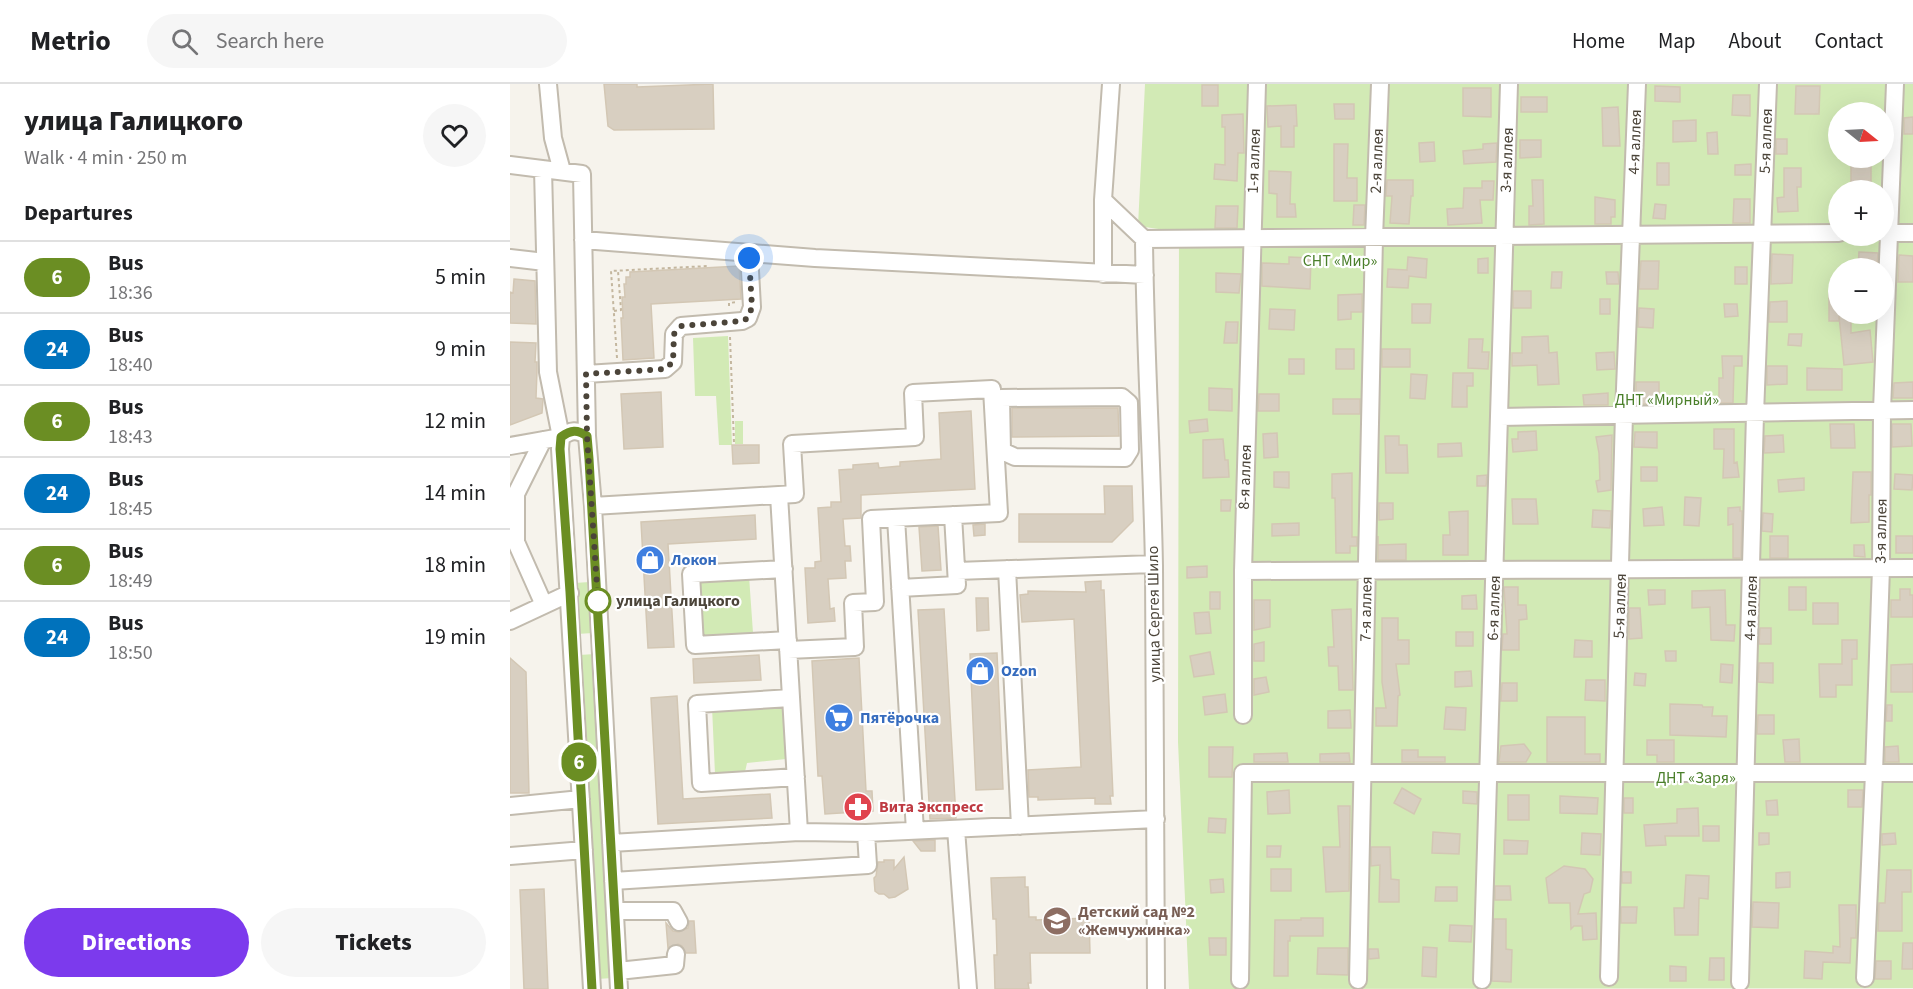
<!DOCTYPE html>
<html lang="en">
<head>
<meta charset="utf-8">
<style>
	:root { --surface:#fff; --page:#f6f6f6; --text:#202124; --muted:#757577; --line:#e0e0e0; --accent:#7c3aed }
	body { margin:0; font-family:"Source Sans 3",sans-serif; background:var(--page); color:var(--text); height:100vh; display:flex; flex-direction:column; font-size:22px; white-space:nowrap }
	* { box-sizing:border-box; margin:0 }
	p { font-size:20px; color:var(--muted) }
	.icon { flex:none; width:33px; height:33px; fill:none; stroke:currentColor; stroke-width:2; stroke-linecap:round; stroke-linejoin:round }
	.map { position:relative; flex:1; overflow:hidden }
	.details { display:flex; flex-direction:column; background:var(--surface); width:510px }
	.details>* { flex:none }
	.badge { padding:0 12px; border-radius:20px; font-size:21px; line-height:39px }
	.needle { width:39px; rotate:108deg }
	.controls { position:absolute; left:1318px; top:18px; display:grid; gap:12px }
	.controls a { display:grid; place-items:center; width:66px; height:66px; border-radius:50%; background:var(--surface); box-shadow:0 6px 24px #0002; font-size:30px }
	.you { position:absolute; width:30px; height:30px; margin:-15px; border:4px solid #fff; border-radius:50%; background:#1a73e8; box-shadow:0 0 0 9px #1a73e833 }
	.map>.badge { position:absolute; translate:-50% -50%; box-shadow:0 0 0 3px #fff }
	h2 { padding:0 24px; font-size:22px; line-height:54px }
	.round { display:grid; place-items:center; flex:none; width:63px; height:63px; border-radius:32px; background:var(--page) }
	.summary { display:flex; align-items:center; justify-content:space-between; height:102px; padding:0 24px }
	h1 { font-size:28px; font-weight:800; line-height:45px }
	.cta { display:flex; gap:12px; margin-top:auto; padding:12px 24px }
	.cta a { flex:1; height:69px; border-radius:36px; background:var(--accent); color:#fff; font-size:24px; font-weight:800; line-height:69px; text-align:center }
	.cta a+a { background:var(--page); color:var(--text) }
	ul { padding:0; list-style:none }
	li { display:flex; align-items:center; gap:18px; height:72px; padding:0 24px; border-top:2px solid var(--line) }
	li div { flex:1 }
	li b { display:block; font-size:22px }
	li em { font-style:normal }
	li .badge { min-width:66px; font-weight:700; text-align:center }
	header { display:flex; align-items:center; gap:36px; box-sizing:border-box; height:84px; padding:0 30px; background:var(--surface); border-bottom:2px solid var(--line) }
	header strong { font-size:28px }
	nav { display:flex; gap:33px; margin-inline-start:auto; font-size:21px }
	.search { width:420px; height:54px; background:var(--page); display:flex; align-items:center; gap:15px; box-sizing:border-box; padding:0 21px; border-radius:33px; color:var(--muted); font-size:22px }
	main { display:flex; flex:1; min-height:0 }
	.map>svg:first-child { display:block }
</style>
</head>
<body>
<header>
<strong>Metrio</strong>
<div class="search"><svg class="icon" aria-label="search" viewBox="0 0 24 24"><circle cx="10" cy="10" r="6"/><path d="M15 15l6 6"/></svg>Search here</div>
<nav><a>Home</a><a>Map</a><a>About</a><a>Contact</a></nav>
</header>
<main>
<section class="details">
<div class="summary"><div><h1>улица Галицкого</h1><p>Walk · 4 min · 250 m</p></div><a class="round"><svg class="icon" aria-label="heart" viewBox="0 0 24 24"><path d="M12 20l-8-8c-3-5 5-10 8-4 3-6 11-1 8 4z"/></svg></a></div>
<h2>Departures</h2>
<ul>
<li><span class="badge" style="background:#6b8e23;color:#fff">6</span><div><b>Bus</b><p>18:36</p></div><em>5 min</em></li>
<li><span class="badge" style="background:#0072bc;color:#fff">24</span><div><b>Bus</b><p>18:40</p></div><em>9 min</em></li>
<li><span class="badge" style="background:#6b8e23;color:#fff">6</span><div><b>Bus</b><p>18:43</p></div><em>12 min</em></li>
<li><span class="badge" style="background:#0072bc;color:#fff">24</span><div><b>Bus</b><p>18:45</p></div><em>14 min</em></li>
<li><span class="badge" style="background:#6b8e23;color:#fff">6</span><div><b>Bus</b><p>18:49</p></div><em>18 min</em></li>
<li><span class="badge" style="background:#0072bc;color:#fff">24</span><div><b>Bus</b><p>18:50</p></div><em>19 min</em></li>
</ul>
<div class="cta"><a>Directions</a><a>Tickets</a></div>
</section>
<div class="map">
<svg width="1403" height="905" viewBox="0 0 1403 905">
	<rect width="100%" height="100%" fill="#f6f3ec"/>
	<!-- green -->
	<path fill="#d2eab5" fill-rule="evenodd" d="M635,0H1403V904L679,905L668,658L669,148L628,142ZM1329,28H1374V74H1329ZM1329,106H1374V152H1329ZM1329,184H1374V230H1329Z
		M218,252L222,361H209L206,312H185L183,254Z
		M225,337H233V360H225Z
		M239,492L243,549L190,553L186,495Z
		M80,498L83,549L67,550L64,499Z
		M85,570L103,894L87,895L69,571Z
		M202,623H273L276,675L237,679L235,688L205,690Z"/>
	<!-- building -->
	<path fill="#d8cfc1" stroke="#d3c7b4" stroke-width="1.5" d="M94,0H127V3L203,0L204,45L104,46L98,42Z
		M692,1H708V22H692Z
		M1145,2L1170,3V18L1145,17Z
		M1286,2H1310L1309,30H1285Z
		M953,4H981V33L953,32Z
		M1223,11H1240V32L1222,31Z
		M1011,13H1037V28H1011Z
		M824,20H844V35H825Z
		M786,21L787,42H784V63H771V42L758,43L757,22Z
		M1108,23L1110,62H1093L1092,24Z
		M733,30L734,69H728L727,97L704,95L705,80L715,81V43H712V31Z
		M1403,33V50H1394V34Z
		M1186,36V57L1163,58V37Z
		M1207,48L1208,70H1198L1197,49Z
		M1266,55H1277V70H1266Z
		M1010,56H1031V73L1010,74Z
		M924,58L925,77L910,78L909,59Z
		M987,59L986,78L954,80L953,67L973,65V60Z
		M824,60H838L837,94H847V117H824Z
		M1341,74H1361V98H1355V106H1341Z
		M1147,79H1159V101H1147Z
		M1241,80V91H1225V81Z
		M1274,84H1291V103H1287L1288,127L1268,128L1267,114L1274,113Z
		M759,87L781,88L780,120H785L786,133H767V110L759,109Z
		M877,96H903V112H901L899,140L880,139L882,112H876Z
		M1022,96H1033L1034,140L1019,141V122H1023Z
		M972,97H984L983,116H970L972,139L938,141L937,125L953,124L954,104H972Z
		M1085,113L1105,116V133H1101V140H1085Z
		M1224,115H1240V139H1223Z
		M1145,120L1156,121L1155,135L1143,134Z
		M844,121H855L854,141H843Z
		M706,122H728L727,144H705Z
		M1349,168L1368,169L1367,184H1348Z
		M1262,170L1283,171L1282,199L1261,200Z
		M1389,171L1403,172V198H1388Z
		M779,173L801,174L800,205L752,202V179L779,180Z
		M898,173L917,175L916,194L899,192L898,204L877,203L878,185L897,186Z
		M978,174V189H968V175Z
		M1131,177H1149L1148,205H1129Z
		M229,182L231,215L141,220L144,274L113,276L111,234H113L112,213H115L114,200H116V193H120V188Z
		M1225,183H1237V200H1225Z
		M1042,188H1052L1051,204H1041Z
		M1096,188H1108L1109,200H1097Z
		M706,189L731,190L729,209L706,208Z
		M4,195L25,197L26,240L0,239V208L3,209Z
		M1003,207H1021V224H1003Z
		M852,210V228H841V235L828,236V211Z
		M1319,210H1329V230H1341V249L1360,246L1363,278L1334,281L1329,232V237H1319Z
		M1090,215H1100V230H1090Z
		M1277,217V238H1259L1260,218Z
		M902,220H921L920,239H902Z
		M1214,220H1227L1228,232L1215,233Z
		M1129,224L1144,225L1143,244L1128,243Z
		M760,225L785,226L784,246L759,245Z
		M716,238H728L727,259H714Z
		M1279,250H1292L1291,262L1278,261Z
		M1038,252L1039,269L1047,268L1049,300L1028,301L1027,281L1002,282V269H1012V253Z
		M959,255H973L972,268H979L978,285L958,284Z
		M0,258L26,259L25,278H27V287L26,314L33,315L32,329L0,341Z
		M826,265H844V285H826Z
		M872,265H900V283H872Z
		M1104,268L1105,285L1087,286L1086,269Z
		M1212,272H1232V282H1224L1223,319H1209V294H1213Z
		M779,275H794V290H779Z
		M1257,282H1277V300L1257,301Z
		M1297,284L1332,285V306H1297Z
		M943,289H963V302H957V323H942Z
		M901,290L917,291L915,315L900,314Z
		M1126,298H1149V320H1126Z
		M1403,298V314H1383L1384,299Z
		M699,304L722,305V327L699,326Z
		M151,308L153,363L114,365L111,310Z
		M1098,309V321H1074L1073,311Z
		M749,310H769V327H748Z
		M823,315H850V330H823Z
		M502,324H608L609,352L502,353Z
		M461,327L465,405L351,411V434L333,435L335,462H340L341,477H335L336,494L318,495L320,525L324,524L325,537L298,539L295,484H305V478L311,477L308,424L321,423V418H331L329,386L343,385V381L368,379L369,384L390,382V378L431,375L429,329Z
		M697,335L698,347L680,349L679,337Z
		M1320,340H1344L1345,364H1321Z
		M1382,340H1401L1402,362L1382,363Z
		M1204,345H1224V379L1227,378L1229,393L1213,394L1214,365H1204Z
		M1026,347L1027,366L1003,368L1002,355H1008V348Z
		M1125,348H1147V364L1124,363Z
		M767,349L768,373L754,374L753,350Z
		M1102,351L1101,406L1088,408L1086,397L1090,396L1089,369L1086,353Z
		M1273,351L1274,368L1254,369L1255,352Z
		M875,352H889V361H897L898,389H876Z
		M713,355L715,376H718L719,393L693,394V356Z
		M951,359L952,372L928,373V360Z
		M222,361H249V379L223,380Z
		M1131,383H1147V397H1131Z
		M764,388H779V404L764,403Z
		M1343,388H1361V411H1359V438L1341,439Z
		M842,389V453H847V462H840V469H826L825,414H822V390Z
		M1385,390L1403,391L1402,406L1384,405Z
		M977,391L976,402H967V392Z
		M1294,394V406L1269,408L1268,396Z
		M594,402H622L623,437L602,458H509V430H595Z
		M1175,413L1191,414L1189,442L1174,441Z
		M1002,415H1026L1028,440H1003Z
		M711,416H721L720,427H711Z
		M869,419H883V435L869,436Z
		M1152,423L1154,441L1134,442L1133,425Z
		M1230,423V427H1232L1231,474H1223V440L1218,441V424Z
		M1083,426L1101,427L1100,444L1082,443Z
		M958,427V471H933V451H940L939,428Z
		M1253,429L1263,430L1262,448L1252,447Z
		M245,431L246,455L158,460L164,563L138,564L131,438Z
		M789,439V451L762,452V440Z
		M475,440V451L464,452L463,441Z
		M428,442L431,486L412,487L409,443Z
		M868,452V461L896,460V476H868Z
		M1260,452H1278V474H1260Z
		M1386,452H1403V469H1386Z
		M1344,461H1354L1355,473L1344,472Z
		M697,482V493L677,494V483Z
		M591,497V506H594L603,712H600L601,720H585V714L528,716V713H519L518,686L571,683L564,535L512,538L510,511L518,510V507L576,508L575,498Z
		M994,503H1008V521H1016L1017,535L1009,536V566H992L993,550H997Z
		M1279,503H1296V526H1279Z
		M1390,505H1400V511H1403V533H1381V516H1390Z
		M1138,506H1155V520L1139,521Z
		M1215,506L1216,541H1225L1224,557L1201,556L1200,523L1182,524V507Z
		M700,508H710V525H700Z
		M966,511L967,525H952V512Z
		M466,514H478L479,546L467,547Z
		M744,516H760V543L744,546Z
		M1303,519H1328V540H1303Z
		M1119,524H1130L1132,554L1119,555Z
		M434,525L446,734L420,735L408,526Z
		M841,525L843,606H829L828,582H819L818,563H824L822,526Z
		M699,528L701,549L686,550L684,529Z
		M872,534H888V556H899V580H886L890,611L888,612L887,642H866V624H876L872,598Z
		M1250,544H1261V560H1249Z
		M946,548H963V562H946Z
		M1065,556L1082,557V573H1064Z
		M1332,556H1347V575H1342V601H1326V613H1310L1309,580H1332Z
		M754,558V577H744V560Z
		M1155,567H1166V577H1156Z
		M700,568L704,590L684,593L680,572Z
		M487,569L493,705L466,706L460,570Z
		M249,571L251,596L184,599L183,575Z
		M0,574L16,588L19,709H0Z
		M349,574L356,707H362L363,727L315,730L312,692H308L302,577Z
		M1249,579H1263V599L1248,598Z
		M1211,580L1223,581L1222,599L1210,598Z
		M1403,580V608H1381V581Z
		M961,587L962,602L945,603V588Z
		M1125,589L1136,590L1135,602L1124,601Z
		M756,593L759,608L744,611V595Z
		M1076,596H1095V617L1075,616Z
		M992,599H1007V617H991Z
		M715,610L717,628L695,631L693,613Z
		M167,612L173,715L260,710L262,734L148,740L141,614Z
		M1160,620L1192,621L1193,623H1203L1202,632H1217L1216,653L1160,651Z
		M1377,621H1382V637H1376Z
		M936,623L956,624L955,646L934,645Z
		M840,626L841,644H818V627Z
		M1248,631H1264V650H1247Z
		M1037,633H1075V670H1090V678H1037Z
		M1289,655L1290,678H1275L1273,656Z
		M1137,656H1164V678H1147V671H1137Z
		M1014,660L1021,669L1016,678H989L991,662Z
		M1388,662L1389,678H1375V663Z
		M699,663H723L722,693H699Z
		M892,666H908V673H935V678H892Z
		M777,669L778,678H744V670Z
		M839,669L840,678H810V670Z
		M892,704L911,715L904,730L884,719Z
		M779,706L780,729L758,730L757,708Z
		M1338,706H1353L1352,723H1338Z
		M953,707L967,708V720L953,719Z
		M998,711H1019V736H998Z
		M1050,712L1088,714L1087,730L1050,729Z
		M1114,714H1123V729H1114Z
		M1267,716L1268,731H1257L1256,717Z
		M828,722H840L839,807L816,808L813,763H830Z
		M1188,724L1189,752H1155L1156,761L1136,762L1134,741L1167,739V725Z
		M699,734L716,735L715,749L698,748Z
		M1193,742H1209V757H1193Z
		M923,748L950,750L949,770L922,769Z
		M1072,749L1091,750L1090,771L1071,770Z
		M1249,749H1259V760L1249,761Z
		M1385,749L1386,760L1372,761V750Z
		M425,756V767H411L403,757Z
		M994,756L1018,757L1017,770H994Z
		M757,762H771L770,773H757Z
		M861,763H880L881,795L889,796V818H869L870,781L861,782Z
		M394,773L398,805L385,813L379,814L374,810H369L365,807L364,794L366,792L368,778H374V776H384V785Z
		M1054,782L1075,785L1083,795L1080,808L1074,810L1068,830L1086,829L1087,855L1073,856L1072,842H1064L1061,845L1060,819H1039L1036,794Z
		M761,785H781V807H761Z
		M1377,786H1401V808H1392V847H1368L1369,819H1375Z
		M1112,788H1121V799H1112Z
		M1280,788V803L1266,804V789Z
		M1176,791L1199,792L1198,815L1189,814L1188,851H1165L1164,824H1174Z
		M515,793V803H518L519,833H526V836L579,834L580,869H520L521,899H518L519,905H485L484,871H487L486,835H483L481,794Z
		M713,795L714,808L701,809L700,796Z
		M985,802H1000L1001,816H985Z
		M926,803H947V817H925Z
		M34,805L38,905H14L10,806Z
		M1243,818L1269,819L1268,844L1242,843Z
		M1329,821H1346V854H1341L1340,879L1313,878L1312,895L1294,894L1295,867L1323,869V862L1330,863Z
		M1111,823H1127L1126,839H1111Z
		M791,834H813V852H780V857H778V892H764L765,836H791Z
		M984,835H996V865L1002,866L1001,898L982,897Z
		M179,837H184L186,869H176L172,862L168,860L158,864L156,839L163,847L169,848L178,844Z
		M940,841L962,842L961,858L939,857Z
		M699,854H716V871H700Z
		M1393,859H1403V885H1392Z
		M913,863L927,864L926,893L912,892Z
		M808,864H838V891L807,890Z
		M859,865H868L869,874L859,875Z
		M1200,874H1214V896H1199Z
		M1366,877H1381V895H1365Z
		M1160,882L1176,883V897H1160Z"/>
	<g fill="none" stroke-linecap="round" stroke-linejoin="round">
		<!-- minor casing -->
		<g stroke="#c2bbae" stroke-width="20">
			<path id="minor" d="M38,0L43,54L52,87
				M0,81L72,90L77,352L83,422L109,905
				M593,116L634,155L1329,149
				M1374,149H1403
				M634,155C635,264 642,373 644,482C646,623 646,764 646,905
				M73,156L305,174L635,191
				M0,174L35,178
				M593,190V116L601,0
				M76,290L155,285L163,278L164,250L171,242L232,237L238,234L242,223L239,169
				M612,313L619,319L620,366L615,374L505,373L492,367L491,314Z
				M990,333L1403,326
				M77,352C67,345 61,346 51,353L50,365L82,905
				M33,356L6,410V458L34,521
				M0,362L51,353L38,288L33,85
				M269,411L289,748
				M83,422L285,410L282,360L405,353L403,309L482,305L489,429L361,435L365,518L343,519L345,563L278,566
				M386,434L405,747
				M274,485L181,490L185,561L278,556
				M497,485L510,742
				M447,487L643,480
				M733,487L1403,484
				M390,504L447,501L443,431
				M0,537L60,509
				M281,614L187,620L191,699L286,693
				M733,631V487L747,0
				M0,722L71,715
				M446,745L458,905
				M101,759L289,748L356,749L646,735
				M0,772L74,766
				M103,797L358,781L356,749
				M105,827H163L169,838
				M108,887L165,881L166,870
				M1099,893L1114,330L1127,0
				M1355,894L1364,689L1371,484L1372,326L1385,0
				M730,896L733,689H1403
				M848,896L864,154L870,0
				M972,896L999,0
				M1230,898L1245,330L1258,0"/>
		</g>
		<!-- path -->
		<path stroke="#c4b79f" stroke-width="2" stroke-dasharray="3 3" stroke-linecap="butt" d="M219,222V219L227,218
			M104,227L111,226L108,187
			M220,253L224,359
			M107,274L101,187L198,182"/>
		<!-- minor -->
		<use href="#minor" stroke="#fff" stroke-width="16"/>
	</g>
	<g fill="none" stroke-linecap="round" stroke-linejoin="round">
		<!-- line casing -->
		<g stroke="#fff" stroke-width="14">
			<path id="line" d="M82,905L60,508L50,365L51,353C61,346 67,345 77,352L79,375L109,905"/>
		</g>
		<!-- line -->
		<use href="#line" stroke="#6b8e23" stroke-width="9"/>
		<!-- walk -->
		<path stroke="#4b4439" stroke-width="6" stroke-dasharray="0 10.8" d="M88,517L77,352L76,290L155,285L163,278L164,250L171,242L232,237L238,234L242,223L239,174"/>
	</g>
	<!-- icons -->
	<defs>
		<g id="shop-disc" transform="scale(1.5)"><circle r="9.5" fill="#3f7fe0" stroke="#fff"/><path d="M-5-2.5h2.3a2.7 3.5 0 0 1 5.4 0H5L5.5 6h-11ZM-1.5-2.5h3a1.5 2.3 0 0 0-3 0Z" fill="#fff"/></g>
		<g id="supermarket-disc" transform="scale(1.5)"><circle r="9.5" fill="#3f7fe0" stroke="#fff"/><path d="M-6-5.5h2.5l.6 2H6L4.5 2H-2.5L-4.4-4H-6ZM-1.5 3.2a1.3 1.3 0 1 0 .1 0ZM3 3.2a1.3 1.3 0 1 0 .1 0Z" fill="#fff"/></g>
		<g id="pharmacy-disc" transform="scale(1.5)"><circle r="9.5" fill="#e0444e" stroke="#fff"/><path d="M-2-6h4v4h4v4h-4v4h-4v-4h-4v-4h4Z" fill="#fff"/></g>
		<g id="school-disc" transform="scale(1.5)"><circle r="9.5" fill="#8d6e63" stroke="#fff"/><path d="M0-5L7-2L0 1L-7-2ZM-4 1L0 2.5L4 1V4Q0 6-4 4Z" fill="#fff"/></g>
	</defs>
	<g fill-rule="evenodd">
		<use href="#shop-disc" x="140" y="476"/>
		<use href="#shop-disc" x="470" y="587"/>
		<use href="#supermarket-disc" x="329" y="634"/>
		<use href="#pharmacy-disc" x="348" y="723"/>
		<use href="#school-disc" x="547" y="837"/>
	</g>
	<!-- markers -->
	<circle fill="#fff" stroke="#6b8e23" stroke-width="3" cx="88" cy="517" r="12"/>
	<g text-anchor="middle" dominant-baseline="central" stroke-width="4.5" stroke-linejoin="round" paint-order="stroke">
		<!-- street labels -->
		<g font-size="16" fill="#4b4439" stroke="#fff">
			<text transform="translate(1256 57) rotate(-88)">5-я аллея</text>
			<text transform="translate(1125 58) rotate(-88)">4-я аллея</text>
			<text transform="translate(997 76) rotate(-88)">3-я аллея</text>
			<text transform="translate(744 77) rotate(-88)">1-я аллея</text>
			<text transform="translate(867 77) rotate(-88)">2-я аллея</text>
			<text transform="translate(735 393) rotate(-88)">8-я аллея</text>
			<text transform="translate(1371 447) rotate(-89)">3-я аллея</text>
			<text transform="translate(1110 522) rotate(-88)">5-я аллея</text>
			<text transform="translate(984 524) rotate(-88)">6-я аллея</text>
			<text transform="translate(1241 524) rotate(-88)">4-я аллея</text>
			<text transform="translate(856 525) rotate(-89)">7-я аллея</text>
			<text transform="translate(644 530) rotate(-91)">улица Сергея Шило</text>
		</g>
		<!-- park labels -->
		<g font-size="16" fill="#4a7f2a" stroke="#fff">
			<text x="830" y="177">СНТ «Мир»</text>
			<text x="1157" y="316">ДНТ «Мирный»</text>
			<text x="1186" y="694">ДНТ «Заря»</text>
		</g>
		<!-- shop labels -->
		<g font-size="16" font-weight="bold" fill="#366cbe" stroke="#fff" text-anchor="start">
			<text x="161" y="476">Локон</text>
			<text x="491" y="587">Ozon</text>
			<text x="350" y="634">Пятёрочка</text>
		</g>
		<!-- stop labels -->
		<g font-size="16" font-weight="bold" fill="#4b4439" stroke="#fff" text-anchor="start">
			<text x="106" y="517">улица Галицкого</text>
		</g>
		<!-- health labels -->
		<g font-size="16" font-weight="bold" fill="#be3a42" stroke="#fff" text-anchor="start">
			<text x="369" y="723">Вита Экспресс</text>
		</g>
		<!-- education labels -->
		<g font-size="16" font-weight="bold" fill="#785e54" stroke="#fff" text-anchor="start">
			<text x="568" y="828">Детский сад №2<tspan x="568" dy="18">«Жемчужинка»</tspan></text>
		</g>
	</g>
</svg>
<div class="controls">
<a><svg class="needle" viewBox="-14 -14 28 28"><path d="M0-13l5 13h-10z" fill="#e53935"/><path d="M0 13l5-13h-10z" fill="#757577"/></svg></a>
<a>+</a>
<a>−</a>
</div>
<div class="you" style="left:239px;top:174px"></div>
<b class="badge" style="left:69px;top:678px;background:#6b8e23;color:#fff">6</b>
</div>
</main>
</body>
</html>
